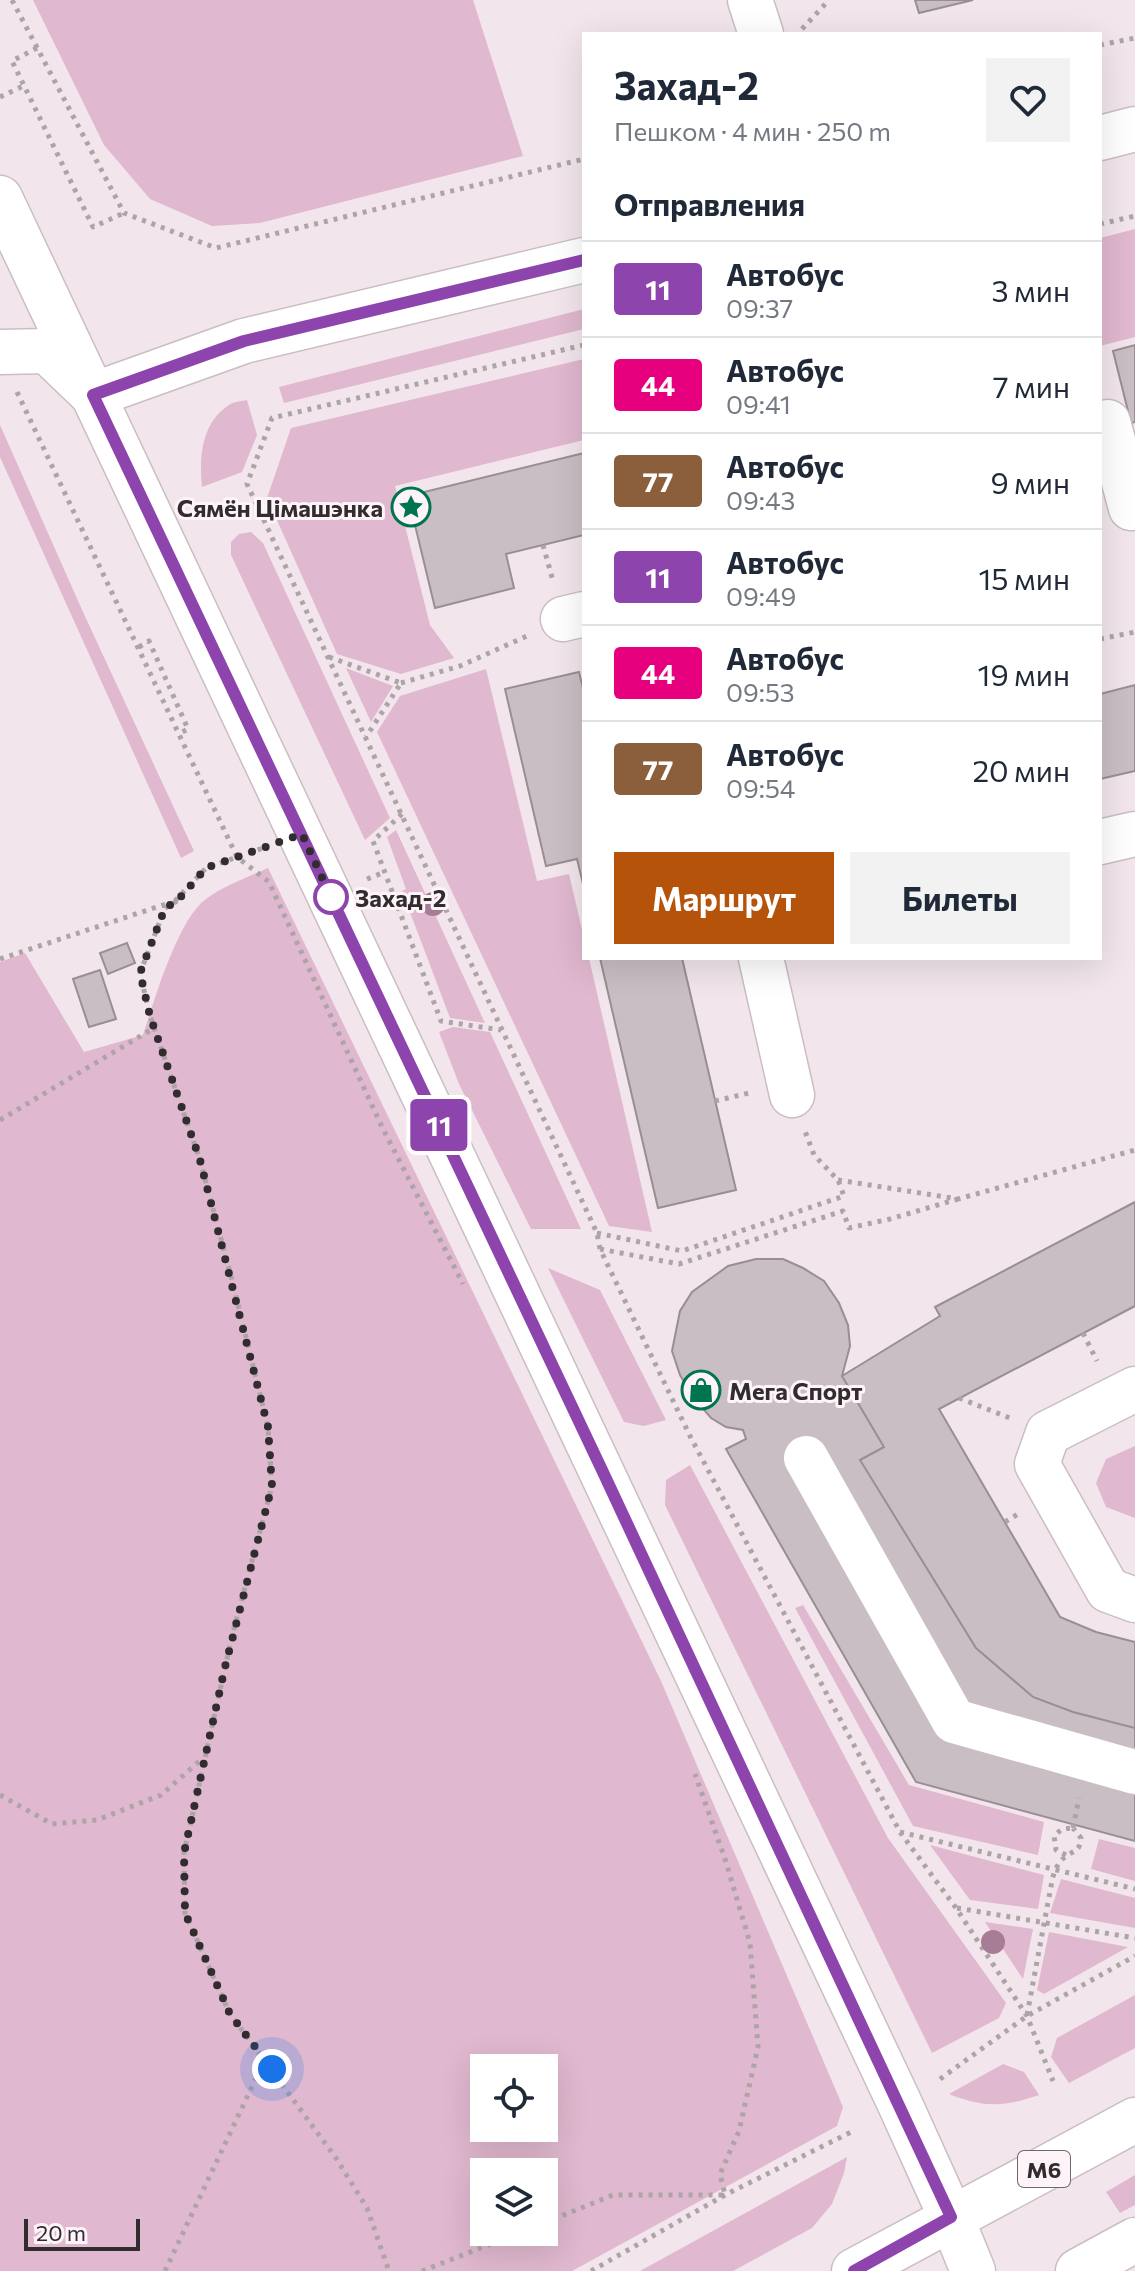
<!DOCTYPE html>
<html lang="ru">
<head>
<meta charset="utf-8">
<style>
	:root { --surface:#fff; --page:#f2f2f3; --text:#1f2937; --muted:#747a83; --line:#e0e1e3; --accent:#b45309 }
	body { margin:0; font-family:Commissioner,sans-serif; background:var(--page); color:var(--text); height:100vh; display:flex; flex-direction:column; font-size:30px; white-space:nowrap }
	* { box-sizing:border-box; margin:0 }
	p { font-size:26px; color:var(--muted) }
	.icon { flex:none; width:44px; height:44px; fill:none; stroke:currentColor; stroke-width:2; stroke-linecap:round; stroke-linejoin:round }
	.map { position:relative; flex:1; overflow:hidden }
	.side { position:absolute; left:582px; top:32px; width:520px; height:928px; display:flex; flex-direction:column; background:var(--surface); border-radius:0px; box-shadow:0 8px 32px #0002 }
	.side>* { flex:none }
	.badge { padding:0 16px; border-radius:6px; font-size:28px; line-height:52px }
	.tools { position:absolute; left:470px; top:2054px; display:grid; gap:16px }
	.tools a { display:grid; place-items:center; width:88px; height:88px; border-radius:0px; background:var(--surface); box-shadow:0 8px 32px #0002; font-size:40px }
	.scale { position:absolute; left:24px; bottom:20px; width:116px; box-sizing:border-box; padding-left:8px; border:4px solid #312d2f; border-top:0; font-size:22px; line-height:28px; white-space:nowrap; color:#312d2f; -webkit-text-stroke:6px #fff3fa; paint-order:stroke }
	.you { position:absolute; width:40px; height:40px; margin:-20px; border:6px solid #fff; border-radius:50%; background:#1a73e8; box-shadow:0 0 0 12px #1a73e833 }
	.map>.badge { position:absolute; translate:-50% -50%; box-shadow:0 0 0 4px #fff }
	h2 { padding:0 32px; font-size:30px; line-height:72px }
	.round { display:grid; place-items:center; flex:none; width:84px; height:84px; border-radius:0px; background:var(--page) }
	.summary { display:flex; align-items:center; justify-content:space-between; height:136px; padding:0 32px }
	h1 { font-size:38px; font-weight:700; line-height:60px }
	.button { display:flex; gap:16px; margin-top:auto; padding:16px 32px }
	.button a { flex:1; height:92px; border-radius:0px; background:var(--accent); color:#fff; font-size:32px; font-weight:700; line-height:92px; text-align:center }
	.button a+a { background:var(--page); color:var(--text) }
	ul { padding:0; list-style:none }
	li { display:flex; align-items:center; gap:24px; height:96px; padding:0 32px; border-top:2px solid var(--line) }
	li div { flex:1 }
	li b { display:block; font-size:30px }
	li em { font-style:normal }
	li .badge { min-width:88px; font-weight:700; text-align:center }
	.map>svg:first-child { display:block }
</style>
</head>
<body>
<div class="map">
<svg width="1135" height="2271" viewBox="0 0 1135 2271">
	<rect width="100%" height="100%" fill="#f2e6ec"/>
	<!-- green -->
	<path fill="#e0b8cf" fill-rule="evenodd" d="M33,0H473L523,156L260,223L212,226L150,199L104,145Z
		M1135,229V337L1100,346V238Z
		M584,309V329L284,403L279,387Z
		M584,359V440L395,486L430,625L454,658L401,674L337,654L267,498L291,428Z
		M247,400L257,435L242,472L202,487C199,458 201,423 229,405C233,402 242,401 247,400Z
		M0,425L83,612L194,851L181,858L0,457Z
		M251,532L263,543L390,818L365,840L231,555V542L239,534Z
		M346,668L393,686L371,722Z
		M486,669L537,881L569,874L584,938V958H589L652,1232L609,1226L377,732L400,696Z
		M396,830L485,1023L450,1018L402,891L406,889L387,837Z
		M268,868L661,1681L843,2107L837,2126L572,2271H0V962L25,953L84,1052L143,1035C154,1001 178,919 206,899C223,886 248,877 268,868ZM484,2068H544V2128H484ZM484,2172H544V2232H484Z
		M453,1027L490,1032L581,1229H531L459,1084L439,1032Z
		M548,1268L600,1290L666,1420L644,1426L624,1422Z
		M1135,1446V1518L1106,1507L1096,1483L1106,1459Z
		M690,1465L888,1838L1006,2003L999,2018L932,2053L665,1505L666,1480Z
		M803,1605L909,1785L1044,1822L1038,1855L913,1826L795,1608Z
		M1099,1839L1135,1848V1881L1091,1869Z
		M930,1845L1044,1875L1038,1909L970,1900Z
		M1061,1879L1135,1898V1928L1050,1913Z
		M985,1922L1033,1929L1023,1979Z
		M1049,1932L1128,1947L1044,1994L1037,1990Z
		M1135,1995V2048L1069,2083L1051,2057L1057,2038Z
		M1003,2064L1024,2072L1039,2095C1004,2107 984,2108 949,2094Z
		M847,2157L844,2173L832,2204L812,2228L733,2271H640Z
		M1135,2175V2205L1120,2213L1106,2192Z"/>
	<!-- building -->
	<path fill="#cabec5" stroke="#998e94" stroke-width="2" d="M915,0H973L919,13Z
		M1135,345V422L1131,423L1113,351Z
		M584,453V535L506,554L514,588L435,608L408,496Z
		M579,672L584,692V888L577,859L546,866L505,689Z
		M1135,685V771L1100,779V694Z
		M127,943L135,963L108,974L100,953Z
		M600,958H682L736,1190L658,1208Z
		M100,970L116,1019L89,1027L73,979Z
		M1135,1202V1306L939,1409L1060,1617L1096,1632L1135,1642V1728L1073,1712L1033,1697L976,1648L860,1460L884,1447L842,1376L940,1316L935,1307Z
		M756,1259H783L803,1268L824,1281L839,1303L848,1325L850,1346L842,1376L884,1447L860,1460L976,1648L1033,1697L1073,1712L1135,1728V1841L916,1782L726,1449L746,1439L743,1430L726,1427L711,1418L693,1397L680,1375L672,1351L680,1311L692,1292L728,1266Z"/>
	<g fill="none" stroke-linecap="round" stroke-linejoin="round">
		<!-- minor casing -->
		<g stroke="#cabec4" stroke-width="47">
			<path id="minor" d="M750,0L761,34
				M1100,138L1135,129
				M0,352L47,351L93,395L244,341L584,260
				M1108,422L1131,508L1135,507
				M563,619L584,614
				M1100,842L1135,834
				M761,958L792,1095
				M1135,1389L1048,1433L1037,1464L1108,1590L1135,1600
				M806,1458L954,1721L1135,1772"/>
		</g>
		<!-- major casing -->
		<g stroke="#cabec4" stroke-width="47">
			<path id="major" d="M0,198L899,2102L951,2217L973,2271
				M854,2271L1135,2120
				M1078,2271L1135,2240"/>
		</g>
		<!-- path -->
		<path stroke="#ada4a8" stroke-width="5" stroke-dasharray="4 6" stroke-linecap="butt" d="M12,0L124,213L216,248L584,159
			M802,29L829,0
			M1100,45L1135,38
			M37,48L12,61L93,227L124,213
			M0,97L23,86
			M1100,224L1135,216
			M584,345L272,418L247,484L597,1233L600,1249L690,1436L900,1832L956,1908L1027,2016L1053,2081
			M17,392L237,857L269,882L382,1127L463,1284
			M543,545L553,581
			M1100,639L1135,632
			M139,647L149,641L188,729L178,734
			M329,657L401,683L366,737
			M401,683L460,666L527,636
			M402,814L373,841L441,1021L501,1030
			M367,879L385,872
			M175,901L206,868L263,848
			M177,901L165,908L140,973L150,1016L200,1160L233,1284L268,1427L272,1486L232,1636L184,1853L185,1913L230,2014L336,2158L367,2208L389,2271
			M0,959L166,904
			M715,1101L749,1093
			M0,1120L154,1028
			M838,1180L958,1199L1135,1150
			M597,1233L682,1251L844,1196L838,1180L814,1155L805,1131
			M600,1249L679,1264L843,1211L849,1228L890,1219L958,1199
			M1083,1333L1097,1361
			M959,1398L1010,1418
			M1005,1522L1018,1514
			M0,1795L52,1824L97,1820L161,1795L203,1758
			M1073,1828L1079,1798
			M900,1832L1135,1889
			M1066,1855L1056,1850L1054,1836L1062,1829L1073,1828
			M957,1908L1135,1938
			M1027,2015L1052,1881C1054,1872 1057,1863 1065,1857C1074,1850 1080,1852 1081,1838L1073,1828
			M940,2079L1027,2016L1135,1956
			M544,2223L613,2195H725L720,2174L739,2131L758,2047L750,1943L725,1859L695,1774
			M165,2271L265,2059
			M422,2271L521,2232
			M591,2271L725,2195L851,2132"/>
		<!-- minor -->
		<use href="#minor" stroke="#fff" stroke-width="44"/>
		<!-- major -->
		<use href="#major" stroke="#fff" stroke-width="44"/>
	</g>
	<!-- trees -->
	<g fill="#a67c97">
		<circle cx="433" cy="904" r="12"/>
		<circle cx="993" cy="1942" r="12"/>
	</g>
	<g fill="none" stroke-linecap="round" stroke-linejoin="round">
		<!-- line casing -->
		<g stroke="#fff" stroke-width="18">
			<path id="line" d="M584,260L244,341L93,395L602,1470L951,2217L854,2271"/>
		</g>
		<!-- line -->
		<use href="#line" stroke="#8e44ad" stroke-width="12"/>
		<!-- walk -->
		<path stroke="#312d2f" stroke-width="8" stroke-dasharray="0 14.4" d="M272,2069L230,2014L185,1913L184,1853L225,1667L272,1486L268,1427L200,1160L150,1016L140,973L165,908L177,901L206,868L302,834L331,897"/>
	</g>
	<!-- icons -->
	<defs>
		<g id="sight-ring" transform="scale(2)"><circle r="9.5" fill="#fff3fa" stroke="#00744f" stroke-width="1.5"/><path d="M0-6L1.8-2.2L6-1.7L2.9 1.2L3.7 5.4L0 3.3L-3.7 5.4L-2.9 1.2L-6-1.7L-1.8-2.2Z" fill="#00744f"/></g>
		<g id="shop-ring" transform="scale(2)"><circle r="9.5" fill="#fff3fa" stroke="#00744f" stroke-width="1.5"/><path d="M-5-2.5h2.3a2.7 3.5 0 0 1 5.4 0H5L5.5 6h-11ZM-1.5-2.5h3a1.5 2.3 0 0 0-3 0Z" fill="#00744f"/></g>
	</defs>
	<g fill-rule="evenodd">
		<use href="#sight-ring" x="411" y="507"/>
		<use href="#shop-ring" x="701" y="1390"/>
	</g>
	<!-- markers -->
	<circle fill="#fff" stroke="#8e44ad" stroke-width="4" cx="331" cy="897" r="16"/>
	<g text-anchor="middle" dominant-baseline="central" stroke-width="6" stroke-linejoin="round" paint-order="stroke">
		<!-- shield labels -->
		<rect fill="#fff3fa" stroke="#6f686c" stroke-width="2" x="1018" y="2151" width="52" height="36" rx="6"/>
		<g font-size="22" font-weight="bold" fill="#312d2f">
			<text x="1044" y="2169">М6</text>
		</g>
		<!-- poi labels -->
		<g font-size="24" font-weight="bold" fill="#312d2f" stroke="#fff3fa" text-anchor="end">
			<text x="383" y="507">Сямён Цімашэнка</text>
			<text x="729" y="1390" text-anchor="start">Мега Спорт</text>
		</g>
		<!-- stop labels -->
		<g font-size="24" font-weight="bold" fill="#312d2f" stroke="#fff3fa" text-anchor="start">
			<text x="355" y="897">Захад-2</text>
		</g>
	</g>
</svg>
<div class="tools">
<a><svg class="icon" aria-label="locate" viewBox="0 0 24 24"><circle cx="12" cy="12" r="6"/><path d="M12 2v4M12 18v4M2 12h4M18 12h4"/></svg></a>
<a><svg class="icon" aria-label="layers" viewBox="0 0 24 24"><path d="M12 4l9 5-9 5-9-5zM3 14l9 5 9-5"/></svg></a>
</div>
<div class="scale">20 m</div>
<div class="you" style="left:272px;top:2069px"></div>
<b class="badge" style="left:439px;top:1125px;background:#8e44ad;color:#fff">11</b>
<section class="side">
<div class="summary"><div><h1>Захад-2</h1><p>Пешком · 4 мин · 250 m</p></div><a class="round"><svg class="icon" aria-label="heart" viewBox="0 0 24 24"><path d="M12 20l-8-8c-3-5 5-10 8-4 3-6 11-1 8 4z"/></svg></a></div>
<h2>Отправления</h2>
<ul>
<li><span class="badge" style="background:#8e44ad;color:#fff">11</span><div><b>Автобус</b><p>09:37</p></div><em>3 мин</em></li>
<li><span class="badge" style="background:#e6007e;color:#fff">44</span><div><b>Автобус</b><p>09:41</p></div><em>7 мин</em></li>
<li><span class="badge" style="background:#8b5e3c;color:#fff">77</span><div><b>Автобус</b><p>09:43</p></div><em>9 мин</em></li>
<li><span class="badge" style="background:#8e44ad;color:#fff">11</span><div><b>Автобус</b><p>09:49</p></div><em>15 мин</em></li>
<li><span class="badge" style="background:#e6007e;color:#fff">44</span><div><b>Автобус</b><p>09:53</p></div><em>19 мин</em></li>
<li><span class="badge" style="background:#8b5e3c;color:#fff">77</span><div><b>Автобус</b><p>09:54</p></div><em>20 мин</em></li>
</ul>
<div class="button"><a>Маршрут</a><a>Билеты</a></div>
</section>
</div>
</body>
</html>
